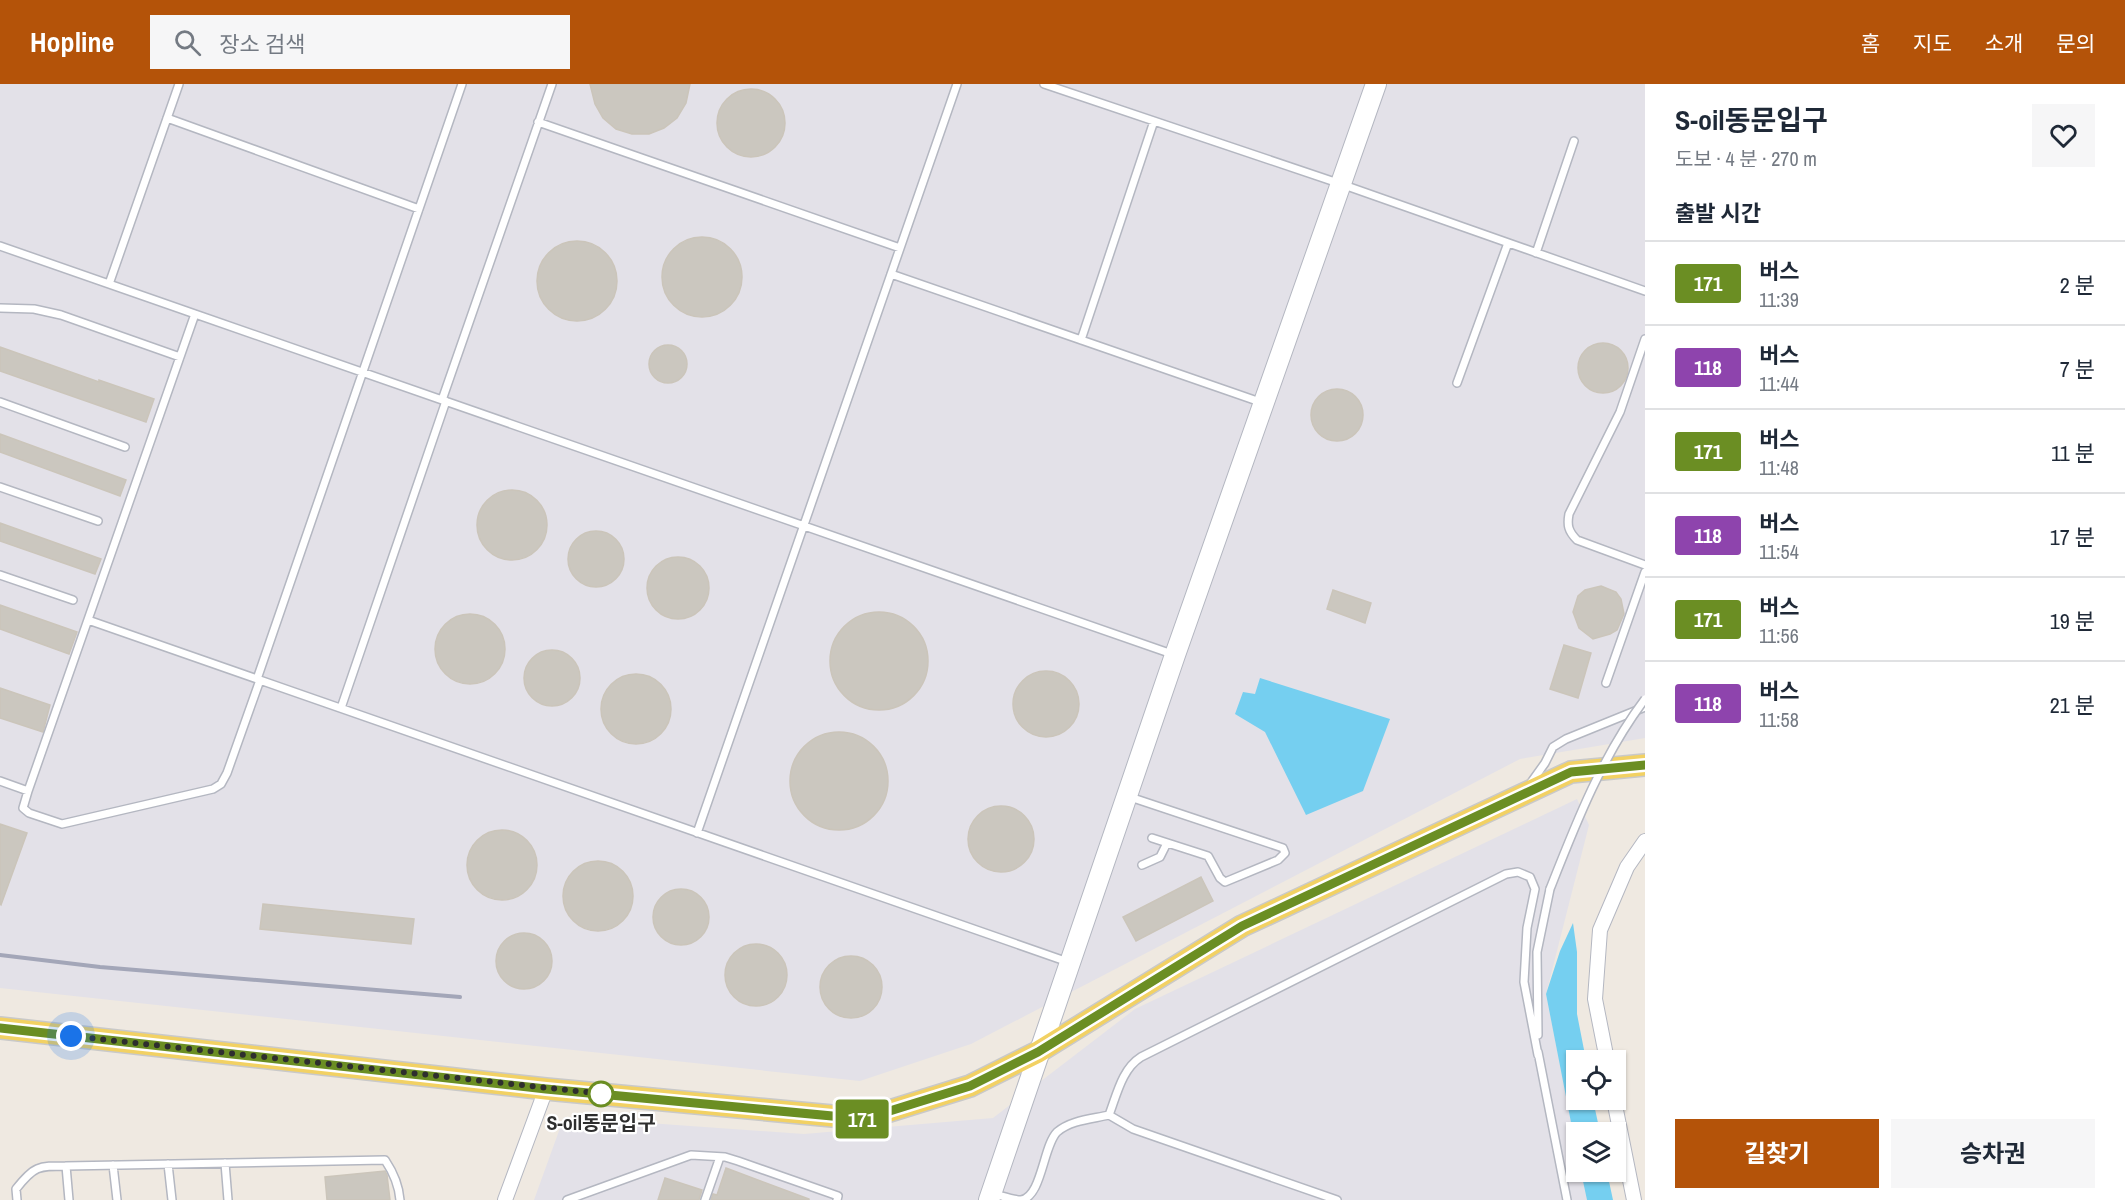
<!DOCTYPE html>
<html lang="ko">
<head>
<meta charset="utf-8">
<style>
	:root { --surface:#fff; --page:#f6f6f7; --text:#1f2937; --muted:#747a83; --line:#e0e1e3; --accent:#b45309 }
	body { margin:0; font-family:"Archivo Narrow","Noto Sans KR",sans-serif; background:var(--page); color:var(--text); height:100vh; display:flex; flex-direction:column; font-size:22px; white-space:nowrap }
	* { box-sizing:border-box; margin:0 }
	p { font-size:20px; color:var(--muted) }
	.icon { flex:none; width:33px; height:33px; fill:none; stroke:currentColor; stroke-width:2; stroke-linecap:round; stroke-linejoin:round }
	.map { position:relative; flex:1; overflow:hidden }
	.drawer { display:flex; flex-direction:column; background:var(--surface); width:480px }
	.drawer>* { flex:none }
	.badge { padding:0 12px; border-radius:4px; font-size:21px; line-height:39px }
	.controls { position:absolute; left:1566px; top:966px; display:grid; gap:12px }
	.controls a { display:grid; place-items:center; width:60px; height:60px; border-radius:0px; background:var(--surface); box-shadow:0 2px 4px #0004; font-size:30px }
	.you { position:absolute; width:30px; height:30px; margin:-15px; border:4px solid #fff; border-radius:50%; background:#1a73e8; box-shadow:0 0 0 9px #1a73e833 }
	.map>.badge { position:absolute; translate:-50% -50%; box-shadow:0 0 0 3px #fff }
	h2 { padding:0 30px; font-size:22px; line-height:54px }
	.round { display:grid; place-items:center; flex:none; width:63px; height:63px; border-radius:0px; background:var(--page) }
	.head { display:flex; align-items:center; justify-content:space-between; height:102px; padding:0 30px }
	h1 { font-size:28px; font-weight:700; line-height:45px }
	.cta { display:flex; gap:12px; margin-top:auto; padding:12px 30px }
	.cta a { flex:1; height:69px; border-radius:0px; background:var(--accent); color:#fff; font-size:24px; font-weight:700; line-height:69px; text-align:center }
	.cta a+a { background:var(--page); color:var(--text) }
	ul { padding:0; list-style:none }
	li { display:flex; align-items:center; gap:18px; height:84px; padding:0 30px; border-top:2px solid var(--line) }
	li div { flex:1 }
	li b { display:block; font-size:22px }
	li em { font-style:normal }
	li .badge { min-width:66px; font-weight:700; text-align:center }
	header { display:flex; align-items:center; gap:36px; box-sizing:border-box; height:84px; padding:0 30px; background:var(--accent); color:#fff }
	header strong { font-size:28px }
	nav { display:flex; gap:33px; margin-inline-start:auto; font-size:21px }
	.search { width:420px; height:54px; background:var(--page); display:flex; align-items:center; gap:15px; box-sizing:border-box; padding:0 21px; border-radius:0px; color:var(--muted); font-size:22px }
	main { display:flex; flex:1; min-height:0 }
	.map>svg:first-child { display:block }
</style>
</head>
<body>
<header>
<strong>Hopline</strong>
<div class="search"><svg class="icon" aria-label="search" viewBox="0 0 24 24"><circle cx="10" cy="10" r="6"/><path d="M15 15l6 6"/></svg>장소 검색</div>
<nav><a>홈</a><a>지도</a><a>소개</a><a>문의</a></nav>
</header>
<main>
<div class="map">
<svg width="1645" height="1116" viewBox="0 0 1645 1116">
	<rect width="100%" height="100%" fill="#efe9e1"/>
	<!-- industrial -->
	<path fill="#e3e1e8" d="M0,0H1645V654L1520,675L971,960L860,997L0,904Z
		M1577,715L1589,741L1546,910L1576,1063V1088H1581L1587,1116H534L564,1033L804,1050L993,1034L1135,925Z"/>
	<!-- water -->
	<path fill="#75cff0" d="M1260,594L1390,635L1363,707L1306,731L1265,648L1235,630L1243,608L1255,610Z
		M1573,839L1577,868V930L1586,976H1576V1016H1593L1600,1048H1576V1064L1546,910L1560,867Z
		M1581,1088H1607L1613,1116H1587Z"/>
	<!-- building -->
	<path fill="#cbc7bf" stroke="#cbc5ba" stroke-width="1.5" d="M590,0H690L686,19L677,34L664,44L649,50H632L616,45L603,34L595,20Z
		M717 39a34 34 0 1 1 68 0a34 34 0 1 1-68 0Z
		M662 193a40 40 0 1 1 80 0a40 40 0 1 1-80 0Z
		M537 197a40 40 0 1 1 80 0a40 40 0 1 1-80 0Z
		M1578 284a25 25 0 1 1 50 0a25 25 0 1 1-50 0Z
		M649 280a19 19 0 1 1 38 0a19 19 0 1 1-38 0Z
		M0,263L99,298V296L154,315L146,338L0,287Z
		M1311 331a26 26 0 1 1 52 0a26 26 0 1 1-52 0Z
		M0,350L126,396L120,412L0,368Z
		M477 441a35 35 0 1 1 70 0a35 35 0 1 1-70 0Z
		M0,439L101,475L95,490L0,457Z
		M568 475a28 28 0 1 1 56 0a28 28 0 1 1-56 0Z
		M647 504a31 31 0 1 1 62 0a31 31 0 1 1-62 0Z
		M1601,502L1616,508L1621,515L1624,530L1617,546L1610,550L1593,555L1579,544L1573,528L1578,512L1585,506Z
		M1333,506L1371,519L1365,539L1327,525Z
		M0,521L77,548L69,570L0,545Z
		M830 577a49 49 0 1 1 98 0a49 49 0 1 1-98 0Z
		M435 565a35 35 0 1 1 70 0a35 35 0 1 1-70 0Z
		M1564,561L1591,569L1578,614L1550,605Z
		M524 594a28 28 0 1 1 56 0a28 28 0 1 1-56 0Z
		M1013 620a33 33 0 1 1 66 0a33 33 0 1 1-66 0Z
		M601 625a35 35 0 1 1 70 0a35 35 0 1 1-70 0Z
		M0,604L50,621L43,648L0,634Z
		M790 697a49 49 0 1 1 98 0a49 49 0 1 1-98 0Z
		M968 755a33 33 0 1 1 66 0a33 33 0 1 1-66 0Z
		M0,740L27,749L1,821L0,820Z
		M467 781a35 35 0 1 1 70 0a35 35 0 1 1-70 0Z
		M563 812a35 35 0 1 1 70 0a35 35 0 1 1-70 0Z
		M1201,793L1213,817L1136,857L1123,833Z
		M653 833a28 28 0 1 1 56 0a28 28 0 1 1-56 0Z
		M263,820L414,835L411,860L260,845Z
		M496 877a28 28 0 1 1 56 0a28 28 0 1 1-56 0Z
		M725 891a31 31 0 1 1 62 0a31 31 0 1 1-62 0Z
		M820 903a31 31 0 1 1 62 0a31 31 0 1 1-62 0Z
		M726,1084L809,1115V1116H711L713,1110L717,1111Z
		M385,1087L387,1091L390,1116H327L325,1093Z
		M665,1094L702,1106L699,1116H658Z"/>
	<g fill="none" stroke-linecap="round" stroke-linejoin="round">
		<!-- lane casing -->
		<g stroke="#b4b7c1" stroke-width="10">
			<path id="lane" d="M1044,0L1341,100L1645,207
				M167,34L419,125
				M538,38L900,164
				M0,162L195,230L28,707L0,697
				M1536,169L1574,57
				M891,190L1263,319
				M109,200L179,0
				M0,224L34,225L61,231L180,273
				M195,230L1172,570
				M1645,255L1620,328L1569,430C1567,441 1568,447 1577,456L1645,481
				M1081,256L1154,37
				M1457,299L1508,159
				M442,316L552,0
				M0,318L125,363
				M0,403L98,437
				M0,491L73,516
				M88,536L1068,878
				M257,595L462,0
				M1606,599L1645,488
				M341,624L446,317
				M1530,700L1545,679L1553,663L1566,655L1645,623
				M28,707L23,724L29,729L62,740L213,705L221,700L227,689L260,596
				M1130,713L1283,764L1285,769L1278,776L1225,798L1220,794L1208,772L1152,754
				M697,749L957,0
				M1142,781L1160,773L1167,759
				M1538,951L1537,868L1550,805
				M1538,968L1567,1116
				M1109,1031L1133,1045L1337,1116
				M225,1079L228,1116
				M168,1080L172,1116
				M113,1081L117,1116
				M994,1110C1002,1112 1013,1116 1021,1116C1042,1113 1043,1062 1057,1048C1071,1036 1092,1035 1109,1031C1117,1010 1122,985 1141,973L1506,790L1518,788L1530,793L1535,805L1527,844L1524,898L1538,971
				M17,1116L16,1105C34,1082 38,1082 66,1082
				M69,1116L66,1082L385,1076C393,1088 399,1102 400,1116
				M567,1116L691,1071L725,1073L738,1077L838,1112L837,1116
				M705,1116L720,1073"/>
		</g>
		<!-- street casing -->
		<g stroke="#b4b7c1" stroke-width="16">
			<path id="street" d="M1607,976L1595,915L1600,846L1627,783L1645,757
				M1614,1016L1634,1116
				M505,1116L546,1005"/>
		</g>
		<!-- secondary casing -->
		<g stroke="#b4b7c1" stroke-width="22">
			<path id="secondary" d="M989,1116L1175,571L1376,0"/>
		</g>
		<!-- primary casing -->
		<g stroke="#c9c9c9" stroke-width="24">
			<path id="primary" d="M0,944L546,1005L864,1035L970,1002L1038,968L1242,842L1571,688L1645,681"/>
		</g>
		<!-- lane -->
		<use href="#lane" stroke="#fff" stroke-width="7"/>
		<!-- street -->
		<use href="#street" stroke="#fff" stroke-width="14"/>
		<!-- secondary -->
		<use href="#secondary" stroke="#fff" stroke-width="20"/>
		<!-- primary -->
		<use href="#primary" stroke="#f2d163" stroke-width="21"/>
		<!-- rail -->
		<path stroke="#a3a6b8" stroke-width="4" d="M0,871L100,883L460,913"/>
		<!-- lane-bridge casing -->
		<g stroke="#b4b7c1" stroke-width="10" stroke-linecap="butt">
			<path id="lane-bridge" d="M1550,805C1576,739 1602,672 1645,615"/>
		</g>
		<!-- lane-bridge -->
		<use href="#lane-bridge" stroke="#fff" stroke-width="7"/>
	</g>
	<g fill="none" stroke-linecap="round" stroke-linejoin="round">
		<!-- line casing -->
		<g stroke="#fff" stroke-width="14">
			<path id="line" d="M0,944L546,1005L864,1035L970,1002L1038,968L1242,842L1571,688L1645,681"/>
		</g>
		<!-- line -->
		<use href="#line" stroke="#6b8e23" stroke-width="9"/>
		<!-- walk -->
		<path stroke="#2e2e2e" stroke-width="6" stroke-dasharray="0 10.8" d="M71,952L604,1010H601"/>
	</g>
	<!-- markers -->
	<circle fill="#fff" stroke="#6b8e23" stroke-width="3" cx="601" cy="1010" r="12"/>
	<g text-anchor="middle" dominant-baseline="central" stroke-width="4.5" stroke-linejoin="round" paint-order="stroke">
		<!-- stop labels -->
		<g font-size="20" font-weight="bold" fill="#2e2e2e" stroke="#fff">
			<text x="601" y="1038">S-oil동문입구</text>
		</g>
	</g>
</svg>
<div class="controls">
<a><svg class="icon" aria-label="locate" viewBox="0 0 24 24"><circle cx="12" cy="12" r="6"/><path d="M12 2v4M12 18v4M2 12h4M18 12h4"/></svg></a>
<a><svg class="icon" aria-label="layers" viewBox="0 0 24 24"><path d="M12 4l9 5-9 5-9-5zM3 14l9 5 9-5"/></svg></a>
</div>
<div class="you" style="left:71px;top:952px"></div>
<b class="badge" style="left:862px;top:1035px;background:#6b8e23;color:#fff">171</b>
</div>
<section class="drawer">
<div class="head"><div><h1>S-oil동문입구</h1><p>도보 · 4 분 · 270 m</p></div><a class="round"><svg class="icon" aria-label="heart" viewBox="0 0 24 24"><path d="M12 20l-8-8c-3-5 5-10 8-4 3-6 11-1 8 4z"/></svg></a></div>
<h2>출발 시간</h2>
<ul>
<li><span class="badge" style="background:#6b8e23;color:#fff">171</span><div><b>버스</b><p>11:39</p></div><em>2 분</em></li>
<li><span class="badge" style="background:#8e44ad;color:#fff">118</span><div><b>버스</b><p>11:44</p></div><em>7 분</em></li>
<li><span class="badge" style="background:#6b8e23;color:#fff">171</span><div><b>버스</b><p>11:48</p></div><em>11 분</em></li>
<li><span class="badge" style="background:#8e44ad;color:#fff">118</span><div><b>버스</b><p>11:54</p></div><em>17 분</em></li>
<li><span class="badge" style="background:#6b8e23;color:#fff">171</span><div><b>버스</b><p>11:56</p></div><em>19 분</em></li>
<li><span class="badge" style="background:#8e44ad;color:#fff">118</span><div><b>버스</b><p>11:58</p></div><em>21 분</em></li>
</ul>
<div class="cta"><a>길찾기</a><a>승차권</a></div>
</section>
</main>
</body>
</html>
